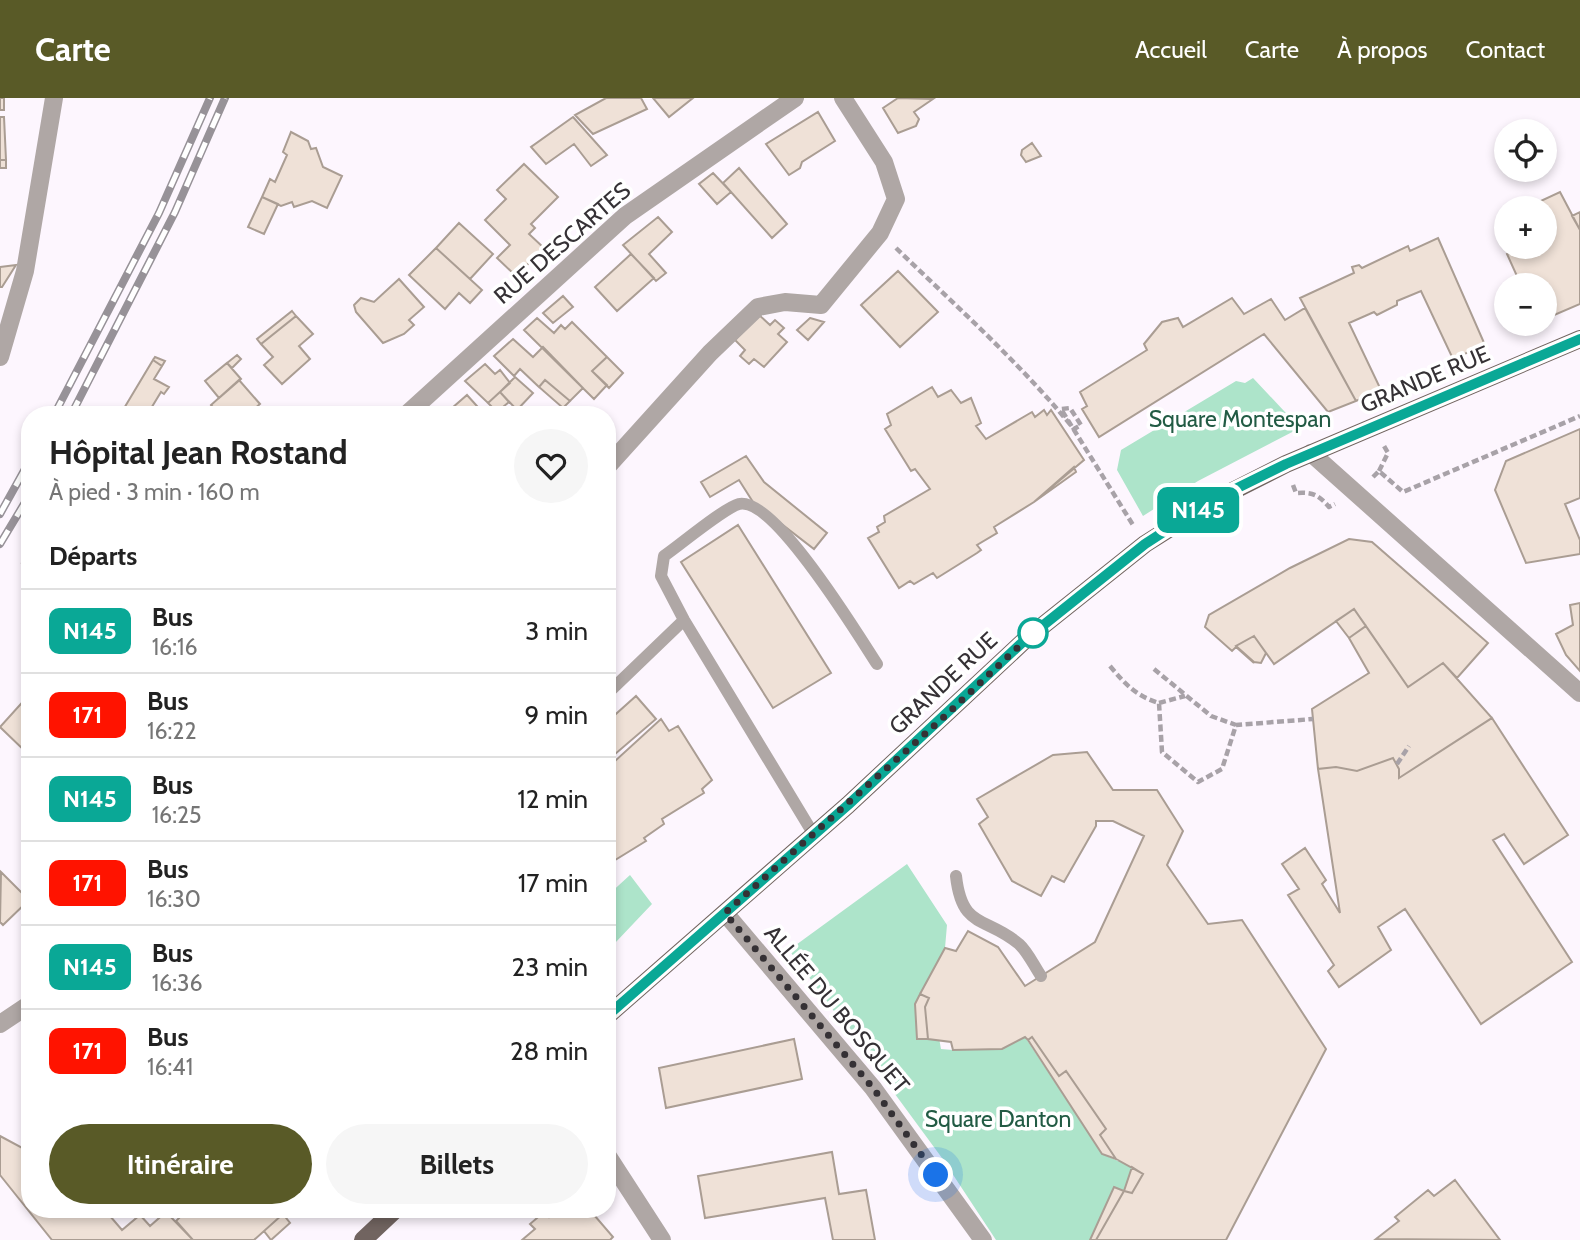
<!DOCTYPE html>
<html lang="fr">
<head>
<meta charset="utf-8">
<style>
	:root { --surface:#fff; --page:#f6f6f6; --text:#222; --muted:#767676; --line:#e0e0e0; --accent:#595a27 }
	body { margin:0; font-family:Cabin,sans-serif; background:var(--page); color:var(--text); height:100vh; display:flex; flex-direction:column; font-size:26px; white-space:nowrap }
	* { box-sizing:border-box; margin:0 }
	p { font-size:23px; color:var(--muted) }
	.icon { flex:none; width:38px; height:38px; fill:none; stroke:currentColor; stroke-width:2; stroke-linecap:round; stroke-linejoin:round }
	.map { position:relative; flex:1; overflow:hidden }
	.panel { position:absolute; left:21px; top:308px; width:595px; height:812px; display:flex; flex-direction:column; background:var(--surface); border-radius:28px; box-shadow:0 4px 10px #0003 }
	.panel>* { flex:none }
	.badge { padding:0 14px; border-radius:10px; font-size:24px; line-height:46px }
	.controls { position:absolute; left:1494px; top:21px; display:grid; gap:14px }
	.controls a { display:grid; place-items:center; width:63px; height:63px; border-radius:50%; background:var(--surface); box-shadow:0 4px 10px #0003; font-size:35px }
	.you { position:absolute; width:35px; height:35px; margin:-18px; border:5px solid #fff; border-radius:50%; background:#1a73e8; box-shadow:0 0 0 10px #1a73e833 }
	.map>.badge { position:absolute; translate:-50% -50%; box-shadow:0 0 0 4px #fff }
	h2 { padding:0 28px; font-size:26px; line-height:63px }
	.round { display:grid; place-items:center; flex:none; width:74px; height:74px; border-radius:37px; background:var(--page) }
	.overview { display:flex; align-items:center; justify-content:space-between; height:119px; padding:0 28px }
	h1 { font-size:33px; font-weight:800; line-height:52px }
	.button { display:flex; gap:14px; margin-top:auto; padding:14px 28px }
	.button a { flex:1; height:80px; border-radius:42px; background:var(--accent); color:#fff; font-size:28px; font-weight:800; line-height:80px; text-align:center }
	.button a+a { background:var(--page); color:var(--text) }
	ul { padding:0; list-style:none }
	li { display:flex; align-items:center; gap:21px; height:84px; padding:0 28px; border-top:2px solid var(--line) }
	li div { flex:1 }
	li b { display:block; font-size:26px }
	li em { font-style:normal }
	li .badge { min-width:77px; font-weight:700; text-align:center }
	header { display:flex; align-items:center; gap:42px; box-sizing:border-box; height:98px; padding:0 35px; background:var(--accent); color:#fff }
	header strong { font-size:33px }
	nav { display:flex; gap:38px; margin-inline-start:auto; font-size:24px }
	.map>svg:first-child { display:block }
</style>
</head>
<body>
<header>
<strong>Carte</strong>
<nav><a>Accueil</a><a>Carte</a><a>À propos</a><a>Contact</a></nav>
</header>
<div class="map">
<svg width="1580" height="1142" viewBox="0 0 1580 1142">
	<rect width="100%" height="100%" fill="#fdf6fe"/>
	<!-- green -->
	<path fill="#ade4ca" d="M1253,280L1300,330L1198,383L1143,418L1117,372L1121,352L1236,283L1245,285Z
		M907,766L947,827L945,850L915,906L917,940H939L941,951L953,952L1025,939L1102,1056L1132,1069L1124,1093L1114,1089L1090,1142H996L942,1060L789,852Z
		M630,777L652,806L615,845L607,834V798Z"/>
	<!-- building -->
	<path fill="#efe1d7" stroke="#aa9d93" stroke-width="2" d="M0,0H4V12H0Z
		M606,0H641L647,11L593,36L575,17Z
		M653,0H693L669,19Z
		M898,0L933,1L914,14L919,21L916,28L898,35L883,10Z
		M818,14L835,43L802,64L800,70L789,77L766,46Z
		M0,19H4L6,62H0Z
		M573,19L607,57L591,68L574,46L546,66L531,49Z
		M291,34L308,43L311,51L316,50L323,69L342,78L327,110L312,103L294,109L292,104L281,108L262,99L270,81L275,84L287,57L283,54Z
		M1032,45L1041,58L1026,64L1021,57L1022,52Z
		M0,62H6V70H0Z
		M524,66L558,99L531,126L535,130L529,136L544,150L516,178L497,160L510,147L485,122L506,101L497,92Z
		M739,70L787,126L772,140L723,85Z
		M713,75L731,94L717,106L699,86Z
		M1560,94L1580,132V206L1545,221V187H1521L1507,156L1525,149H1545V110L1530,108Z
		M262,99L278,106L264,136L248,129Z
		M1580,114V132L1572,118Z
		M658,119L672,134L649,156L666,175L656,183L623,147Z
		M459,125L493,156L470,181L436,150Z
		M1438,140L1485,247L1453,261L1421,193L1397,203V207L1377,217L1374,214L1349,225L1381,292L1356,303L1300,200L1354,175L1352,169L1359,167L1362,170L1408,148L1410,153Z
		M436,150L482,192L470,205L459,195L445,211L409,177Z
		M631,156L654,180L617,213L595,189Z
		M16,167L2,189H0V169Z
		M898,173L938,214L900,249L861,207Z
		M399,181L424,209L409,222L414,227L404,236L383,245L356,214L354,207L361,200L374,204Z
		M563,198L573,209L553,225L543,215Z
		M1232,200L1244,216L1271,201L1285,222L1305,210L1356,303L1328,314L1264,236L1099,339L1082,311L1087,308L1080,294L1147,252L1144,246L1162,224L1178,220L1183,229Z
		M292,213L296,218L261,246L257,241Z
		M758,216L770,227L775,222L784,230L778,236L787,244L764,269L754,261L749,266L740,258L745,252L735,242Z
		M296,218L313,236L299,248L310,261L282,286L264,267L273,259L261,246Z
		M537,220L554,235L561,227L565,231L572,224L607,259L592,273L607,287L594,301L524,232Z
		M810,220L824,224L808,242L797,232Z
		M513,241L533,259L543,249L583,290L570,303L545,282L539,289L520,271L514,278L494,258Z
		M237,257L241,261L232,270L227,265Z
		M155,259L165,263L162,268L153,262Z
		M607,259L623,275L609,290L592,273Z
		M153,262L162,268L154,281L169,289L164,296L161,294L147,317H120Z
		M227,265L241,281L219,300L205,283Z
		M485,266L495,276L500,272L510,285L488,305L465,283Z
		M515,279L533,295L517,312L500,294Z
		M239,282L260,306L247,317H220L211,307Z
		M545,282L570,303L563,310L539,289Z
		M932,289L938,299L951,292L961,305L971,300L981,325L976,328L986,341L1032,314L1035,319L1044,312L1047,317L1051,312L1084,362L1034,404L994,429L997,435L977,447L981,452L977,455L937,480L933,475L914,486L910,483L899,490L868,440L879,434L877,429L885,424L884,418L930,391L915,371L911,373L885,331L891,327L887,316Z
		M500,294L509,304L497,314L488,305Z
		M467,297L485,317H444Z
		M1580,331V400L1565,406L1580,442V456L1526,465L1495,392L1506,363Z
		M746,358L764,384L827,435L814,451L753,404L739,382L710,399L701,384Z
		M1074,369L1076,374L1034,404Z
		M738,427L831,575L773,610L681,464Z
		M1349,441L1372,444L1488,545L1457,580L1443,565L1408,589L1354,511L1274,566L1254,538L1236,548L1254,565L1236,549L1232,553L1205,529L1209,517L1290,470Z
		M30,455V470L22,465Z
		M1580,505V573L1566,557L1556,536L1573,527L1570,507Z
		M1354,511L1366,528L1349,540L1336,523Z
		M1366,528L1408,589L1443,565L1492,620L1399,680V671L1393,660L1357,673L1336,669L1318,671L1312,611L1369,575L1349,540Z
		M1254,538L1266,555L1261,565L1254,564L1236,548Z
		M28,598L30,599V658L0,629Z
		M636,598L656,621L614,657L607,650V624Z
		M1492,620L1568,737L1524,766L1504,736L1493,742L1572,864L1481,926L1405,811L1378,829L1391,852L1339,889L1328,873L1334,867L1288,797L1299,791L1282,766L1305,750L1326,782L1322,786L1340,815L1318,671L1336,669L1357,673L1393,660L1399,671V680Z
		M661,621L669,633L678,628L712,682L702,691L704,695L662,721L664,726L644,740L646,743L607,767V667L614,664Z
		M1087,654L1113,692H1157L1183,733L1167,767L1208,826L1242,822L1326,951L1226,1142H1096L1124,1093L1132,1095L1143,1076L1116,1061L1100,1037L1106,1031L1066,973L1059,978L1032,939L1028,942L1025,939L1002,951L953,952L951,944L928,941L925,909L929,900L920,896L945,850L956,853L968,833L998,849L1025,888L1095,844L1144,738L1113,723H1096V728L1064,784L1052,778L1041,798L1012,783L979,726L988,719L977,701L1053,657Z
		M1,774L29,802L3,827L0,824Z
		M920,896L929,900L925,909L928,941H917L915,906Z
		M1032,939L1059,978L1066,973L1106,1031L1100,1037L1116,1061L1102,1056L1028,942Z
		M794,941L802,981L666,1010L659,970Z
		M0,1038L30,1054V1111H104L122,1132L140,1117L150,1128L166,1114L193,1142H52L0,1077Z
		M832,1054L839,1096L866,1092L875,1142H833L825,1100L705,1120L698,1078Z
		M1132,1069L1143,1076L1132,1095L1124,1093Z
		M1455,1082L1500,1142L1376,1141L1399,1123L1395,1119L1428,1092L1434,1098Z
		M1114,1089L1124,1093L1096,1142H1090Z
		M188,1111H279L283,1116L254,1142H193L176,1123Z
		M557,1111H589L613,1139L610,1142H522L535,1131L530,1126L544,1114L549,1119Z
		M283,1116L290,1125L271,1142L264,1133Z"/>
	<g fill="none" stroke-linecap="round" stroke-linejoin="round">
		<!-- path -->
		<path stroke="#a8a2a8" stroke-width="4.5" stroke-dasharray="7 3.5" stroke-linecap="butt" d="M896,150C957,209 1020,265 1074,331L1081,327L1070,310L1061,311L1133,427
			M1379,373L1388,355L1384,348
			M1373,379L1379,373L1403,394L1580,318
			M1293,387L1296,395C1312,394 1318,396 1329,409L1335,406
			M1110,568C1125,586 1136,598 1159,605L1162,654L1198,684L1222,671L1236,627L1313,621
			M1154,571L1211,618L1236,627
			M1159,605L1185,598
			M1397,666L1409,648"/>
		<!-- service -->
		<path stroke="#afa7a5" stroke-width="12" d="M607,596L684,522
			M814,737L684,522L661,478L664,458C680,447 724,410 739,406C774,398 858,537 877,566
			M956,778C962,832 986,818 1019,846C1028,854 1034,868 1041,878"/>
		<!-- minor -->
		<path stroke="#afa7a5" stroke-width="18" d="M0,259L25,173L54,0
			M406,317L625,118L795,0
			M1311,355L1580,595
			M607,369L710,255L758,209L785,204L821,207L880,135L896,101L884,64L843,0
			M725,815L873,990L983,1142
			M0,926L30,906
			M607,1057L662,1142"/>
		<!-- primary -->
		<path stroke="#716460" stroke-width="18" d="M607,918L848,707L1026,541L1145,446L1213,403L1286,366L1580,241
			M363,1142L396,1111"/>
		<!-- rail casing -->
		<g stroke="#979298" stroke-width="8">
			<path id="rail" d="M54,317L159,115L210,0
				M71,317L175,114L225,0
				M0,416L30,362
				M0,446L30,396"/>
		</g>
		<!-- rail -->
		<use href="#rail" stroke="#fff" stroke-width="5" stroke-dasharray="16" stroke-linecap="butt"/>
	</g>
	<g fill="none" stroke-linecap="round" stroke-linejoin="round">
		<!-- line casing -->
		<g stroke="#fff" stroke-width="16">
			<path id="line" d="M607,918L848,707L1026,541L1145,446L1213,402L1286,366L1580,241"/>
		</g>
		<!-- line -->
		<use href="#line" stroke="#0aa896" stroke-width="10"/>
		<!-- walk -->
		<path stroke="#353135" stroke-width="7" stroke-dasharray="0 12.6" d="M936,1077L873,990L725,815L945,618L1033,535"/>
	</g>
	<!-- markers -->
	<circle fill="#fff" stroke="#0aa896" stroke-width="3.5" cx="1033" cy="535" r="14"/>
	<g text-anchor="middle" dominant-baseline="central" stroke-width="7" stroke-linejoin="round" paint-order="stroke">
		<!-- street labels -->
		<g font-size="23" fill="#353135" stroke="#fff">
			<text transform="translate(562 145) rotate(-41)">RUE DESCARTES</text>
			<text transform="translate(1425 281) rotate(-23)">GRANDE RUE</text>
			<text transform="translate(943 585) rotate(-43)">GRANDE RUE</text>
			<text transform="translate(837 911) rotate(50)">ALLÉE DU BOSQUET</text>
		</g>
		<!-- park labels -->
		<g font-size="23" fill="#225b44" stroke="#fff">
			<text x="1240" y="321">Square Montespan</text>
			<text x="998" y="1021">Square Danton</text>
		</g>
	</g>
</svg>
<div class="controls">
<a><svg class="icon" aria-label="locate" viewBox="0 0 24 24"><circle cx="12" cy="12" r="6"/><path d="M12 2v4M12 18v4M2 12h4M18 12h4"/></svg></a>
<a>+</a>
<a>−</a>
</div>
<div class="you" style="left:936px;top:1077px"></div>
<b class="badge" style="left:1198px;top:412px;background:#0aa896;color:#fff">N145</b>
<section class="panel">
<div class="overview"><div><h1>Hôpital Jean Rostand</h1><p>À pied · 3 min · 160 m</p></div><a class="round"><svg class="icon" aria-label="heart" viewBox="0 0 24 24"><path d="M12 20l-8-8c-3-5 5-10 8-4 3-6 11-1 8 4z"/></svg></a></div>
<h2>Départs</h2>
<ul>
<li><span class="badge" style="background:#0aa896;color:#fff">N145</span><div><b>Bus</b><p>16:16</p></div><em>3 min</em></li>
<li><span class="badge" style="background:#ff1300;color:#fff">171</span><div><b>Bus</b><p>16:22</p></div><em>9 min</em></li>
<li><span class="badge" style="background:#0aa896;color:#fff">N145</span><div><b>Bus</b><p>16:25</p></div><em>12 min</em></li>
<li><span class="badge" style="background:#ff1300;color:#fff">171</span><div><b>Bus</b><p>16:30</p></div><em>17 min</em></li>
<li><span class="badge" style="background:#0aa896;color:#fff">N145</span><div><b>Bus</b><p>16:36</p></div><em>23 min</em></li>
<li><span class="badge" style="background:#ff1300;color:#fff">171</span><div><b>Bus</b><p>16:41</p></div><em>28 min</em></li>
</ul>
<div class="button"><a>Itinéraire</a><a>Billets</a></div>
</section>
</div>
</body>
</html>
